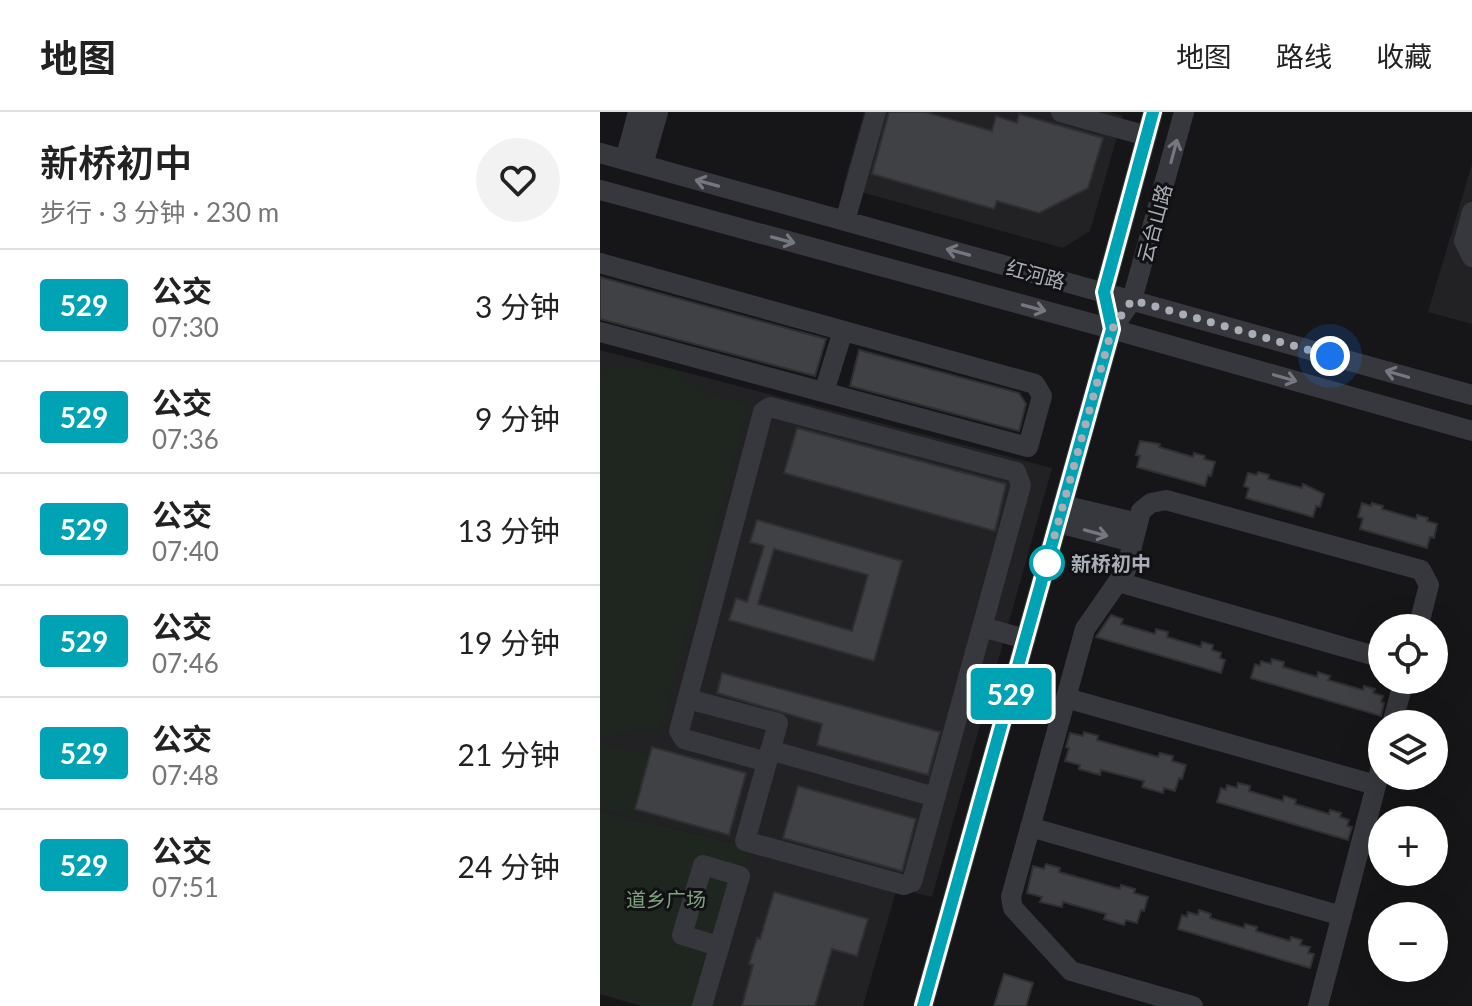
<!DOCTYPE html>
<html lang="zh">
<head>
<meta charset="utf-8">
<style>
	:root { --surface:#fff; --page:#f2f2f2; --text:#222; --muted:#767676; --line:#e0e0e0 }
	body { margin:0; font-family:Lato,"Noto Sans SC",sans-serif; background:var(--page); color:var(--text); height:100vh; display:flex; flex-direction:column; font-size:30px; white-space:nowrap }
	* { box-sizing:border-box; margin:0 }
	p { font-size:26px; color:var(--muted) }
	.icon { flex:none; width:44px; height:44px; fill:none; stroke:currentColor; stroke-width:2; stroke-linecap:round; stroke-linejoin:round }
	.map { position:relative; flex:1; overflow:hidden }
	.side { display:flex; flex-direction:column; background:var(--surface); width:600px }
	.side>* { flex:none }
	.badge { padding:0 16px; border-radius:6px; font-size:28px; line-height:52px }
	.fabs { position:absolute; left:768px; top:502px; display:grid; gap:16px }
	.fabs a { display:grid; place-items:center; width:80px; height:80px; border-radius:50%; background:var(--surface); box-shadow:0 8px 32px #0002; font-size:40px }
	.you { position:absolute; width:40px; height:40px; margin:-20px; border:6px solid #fff; border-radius:50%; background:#1a73e8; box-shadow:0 0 0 12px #1a73e833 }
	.map>.badge { position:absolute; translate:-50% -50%; box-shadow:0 0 0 4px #fff }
	.round { display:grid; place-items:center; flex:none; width:84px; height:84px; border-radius:42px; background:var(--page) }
	.head { display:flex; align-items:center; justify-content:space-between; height:136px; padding:0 40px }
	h1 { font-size:38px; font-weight:600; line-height:60px }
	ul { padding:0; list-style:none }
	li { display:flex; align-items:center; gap:24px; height:112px; padding:0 40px; border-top:2px solid var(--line) }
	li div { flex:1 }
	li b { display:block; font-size:30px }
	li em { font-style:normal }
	li .badge { min-width:88px; font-weight:700; text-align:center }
	header { display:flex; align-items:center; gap:48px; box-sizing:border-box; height:112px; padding:0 40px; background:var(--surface); border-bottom:2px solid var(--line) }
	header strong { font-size:38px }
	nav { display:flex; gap:44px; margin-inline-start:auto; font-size:28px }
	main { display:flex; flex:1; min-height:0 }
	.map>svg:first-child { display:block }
</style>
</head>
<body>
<header>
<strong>地图</strong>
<nav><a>地图</a><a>路线</a><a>收藏</a></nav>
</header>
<main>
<section class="side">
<div class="head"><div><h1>新桥初中</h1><p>步行 · 3 分钟 · 230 m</p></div><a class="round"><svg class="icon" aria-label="heart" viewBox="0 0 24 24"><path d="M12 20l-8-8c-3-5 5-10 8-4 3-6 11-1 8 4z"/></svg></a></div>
<ul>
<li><span class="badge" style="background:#00a3b4;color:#fff">529</span><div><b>公交</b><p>07:30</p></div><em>3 分钟</em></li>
<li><span class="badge" style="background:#00a3b4;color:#fff">529</span><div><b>公交</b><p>07:36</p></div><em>9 分钟</em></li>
<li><span class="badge" style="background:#00a3b4;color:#fff">529</span><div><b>公交</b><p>07:40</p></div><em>13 分钟</em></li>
<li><span class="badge" style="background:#00a3b4;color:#fff">529</span><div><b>公交</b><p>07:46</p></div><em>19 分钟</em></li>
<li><span class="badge" style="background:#00a3b4;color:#fff">529</span><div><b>公交</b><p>07:48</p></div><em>21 分钟</em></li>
<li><span class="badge" style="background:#00a3b4;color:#fff">529</span><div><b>公交</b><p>07:51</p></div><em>24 分钟</em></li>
</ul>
</section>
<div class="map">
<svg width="872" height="894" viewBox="0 0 872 894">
	<rect width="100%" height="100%" fill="#161618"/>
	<!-- built -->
	<path fill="#222225" d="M264,0H510L523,4L490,119L463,136L243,75Z
		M872,52V212L828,200Z
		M0,238L452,356L332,785L297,776L263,894H106L151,735L0,699Z"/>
	<!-- green -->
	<path fill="#1e261f" d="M37,254L76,259L107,281L149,292L60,620L40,615L21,622L0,625V258L11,255Z
		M0,631L49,643L33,704L0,696Z
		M0,699L151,735L106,894H41L0,882Z"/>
	<!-- building -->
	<path fill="#404145" stroke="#303034" stroke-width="2" fill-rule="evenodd" d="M289,0H325L392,19L396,4L417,11L419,2L503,26L488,76L439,101L397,89L394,97L272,62Z
		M0,165L226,227L215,264L0,207Z
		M259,238L419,281L426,292L419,319L250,274Z
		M197,316L406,372L395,419L184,361Z
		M540,329L560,332L559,335L593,345L594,341L605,344L604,347L615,350L611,364L608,363L605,374L537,355L540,344L536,343Z
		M658,360L669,363L668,367L702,376L703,372L724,382L720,395L716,394L713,405L646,386L649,376L644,374L648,361L657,363Z
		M762,391L771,394L772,391L783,394L782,397L816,407L817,403L828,406L827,409L837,412L834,426L830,425L827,436L760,417L763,406L758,405Z
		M157,408L302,449L274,549L129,508L136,486L147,490L164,434L150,430ZM174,437L268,463L252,519L158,492Z
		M511,503L523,507L521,512L555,522L556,517L568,520L567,525L601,535L602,530L613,533L612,538L621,541L620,546L625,548L621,561L496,525Z
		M672,547L684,550L683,555L717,565L718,560L730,564L728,568L763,578L764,574L775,577L773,581L783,584L781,590L784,591L781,604L651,566L655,552L660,554L661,549L671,552Z
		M122,561L340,620L328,663L217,633L222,612L117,581Z
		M484,620L498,624L497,628L558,645L560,641L573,644L572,649L586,653L582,667L579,666L575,679L564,676L563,681L542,675L544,669L501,658L500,663L479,657L480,653L465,649L469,636L466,635L470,621L483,624Z
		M52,635L146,661L129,723L35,697Z
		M638,671L650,674L649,679L683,689L684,684L696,688L695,692L729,702L730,698L741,701L740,705L749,708L747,714L752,715L748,728L617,690L621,676L626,678L627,673L637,676Z
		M198,674L316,707L302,759L183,726Z
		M446,752L460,756L459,760L520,777L521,773L535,777L534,781L548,785L544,799L541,798L537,811L526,808L524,813L504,807L506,802L463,790L462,795L440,790L442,785L427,781L433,754L444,757Z
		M174,780L268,807L257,844L232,837L215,894H142L153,853L149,852L157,826L160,827Z
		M599,798L611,802L610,806L644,816L645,812L657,815L656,819L690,829L691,825L702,828L700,833L710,835L708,841L714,842L710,856L578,817L582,803L587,805L588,800L598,803Z
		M404,862L433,871L426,894H394Z"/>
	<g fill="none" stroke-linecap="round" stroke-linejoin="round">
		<!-- minor -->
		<path stroke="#37383d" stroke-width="20" d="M461,0L547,24
			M0,41L872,283
			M25,48L38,0
			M43,53L58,0
			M0,78L512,217L872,319
			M872,100L864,129L872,145
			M245,109L276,0
			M0,151L435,272L442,284L428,335L0,220
			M512,217L504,180L553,0
			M224,280L243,219
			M463,393L538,411
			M458,411L533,430
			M518,470L782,546
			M382,515L426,527
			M466,586L776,673
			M88,587L178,611L145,729L304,773L312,770L421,373L416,360L170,295L163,300L79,619L84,627L167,650
			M792,612L804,568
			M170,638L335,685
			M430,715L742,804
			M102,894L140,764L103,753L82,823L118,834
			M323,894L512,217L532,188L584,0
			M593,894L471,859L413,796L411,785L485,517L526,458L541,399L551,391L566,388L821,458L829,473L818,516
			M718,894L782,651"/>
	</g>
	<!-- one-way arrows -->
	<defs><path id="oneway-shaft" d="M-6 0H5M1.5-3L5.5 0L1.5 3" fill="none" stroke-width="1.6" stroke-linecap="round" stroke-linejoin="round" transform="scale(2)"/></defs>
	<g stroke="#757881">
		<use href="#oneway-shaft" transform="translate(574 39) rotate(-75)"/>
		<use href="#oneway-shaft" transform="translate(107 71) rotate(-165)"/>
		<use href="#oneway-shaft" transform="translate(183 128) rotate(15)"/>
		<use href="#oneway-shaft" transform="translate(358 140) rotate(-165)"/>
		<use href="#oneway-shaft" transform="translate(434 196) rotate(15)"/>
		<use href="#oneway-shaft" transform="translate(797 262) rotate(-164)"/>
		<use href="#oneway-shaft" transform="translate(685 266) rotate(16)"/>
		<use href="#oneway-shaft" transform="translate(496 421) rotate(15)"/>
	</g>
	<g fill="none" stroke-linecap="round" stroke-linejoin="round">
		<!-- line casing -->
		<g stroke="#fff" stroke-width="18">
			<path id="line" d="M323,894L512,217L504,180L553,0"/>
		</g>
		<!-- line -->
		<use href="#line" stroke="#00a3b4" stroke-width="12"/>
		<!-- walk -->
		<path stroke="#a8adb8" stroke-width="8" stroke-dasharray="0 14.4" d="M447,451L512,217L532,188L730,244"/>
	</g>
	<!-- markers -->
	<circle fill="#fff" stroke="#00a3b4" stroke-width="4" cx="447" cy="451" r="16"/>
	<g text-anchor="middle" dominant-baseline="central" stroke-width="6" stroke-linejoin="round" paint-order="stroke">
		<!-- street labels -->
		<g font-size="20" fill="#a8adb8" stroke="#111113">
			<text transform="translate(554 111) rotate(-75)">云台山路</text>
			<text transform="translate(436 162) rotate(15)">红河路</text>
		</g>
		<!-- stop labels -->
		<g font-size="20" font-weight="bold" fill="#a8adb8" stroke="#111113" text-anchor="start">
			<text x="471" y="451">新桥初中</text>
		</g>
		<!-- park labels -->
		<g font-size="20" fill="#7fa381" stroke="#111113">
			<text x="66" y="787">道乡广场</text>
		</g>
	</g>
</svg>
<div class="fabs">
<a><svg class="icon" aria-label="locate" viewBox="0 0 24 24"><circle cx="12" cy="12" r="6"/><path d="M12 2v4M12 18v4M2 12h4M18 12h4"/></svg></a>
<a><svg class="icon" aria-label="layers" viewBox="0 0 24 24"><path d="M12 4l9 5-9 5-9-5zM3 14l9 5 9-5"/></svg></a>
<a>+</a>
<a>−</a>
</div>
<div class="you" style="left:730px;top:244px"></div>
<b class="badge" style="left:411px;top:582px;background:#00a3b4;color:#fff">529</b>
</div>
</main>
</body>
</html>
